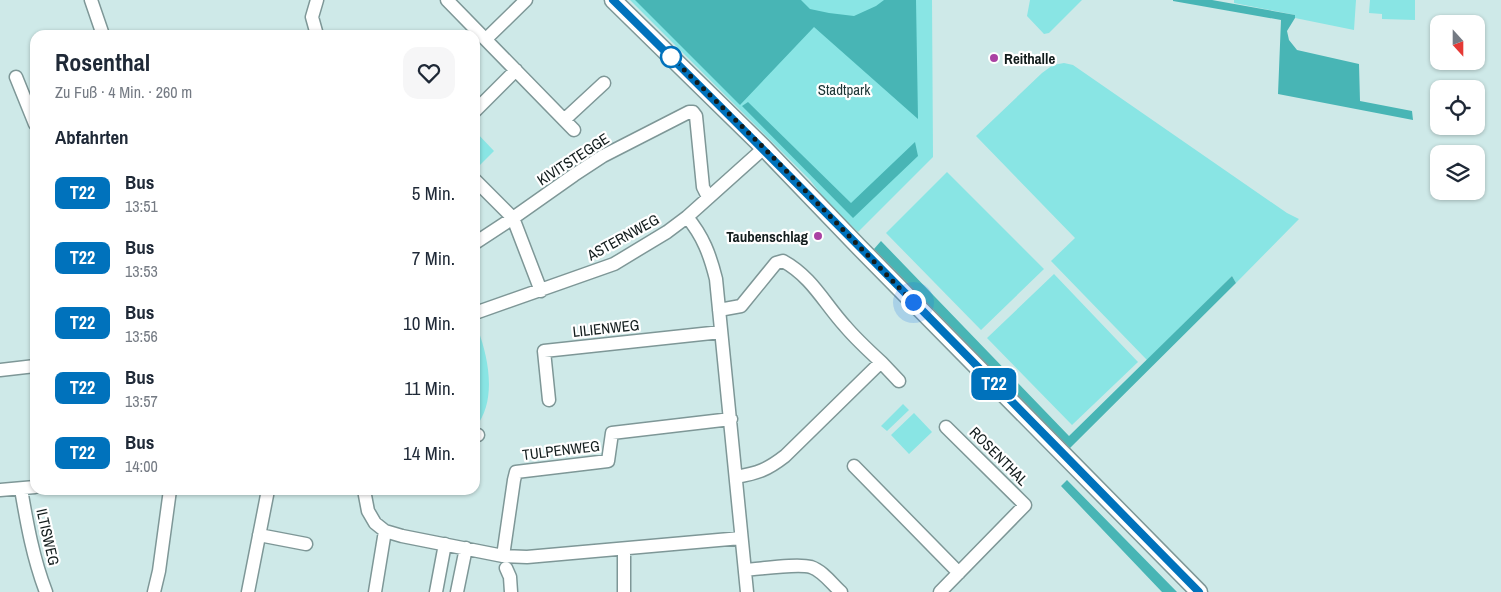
<!DOCTYPE html>
<html lang="de">
<head>
<meta charset="utf-8">
<style>
	:root { --surface:#fff; --page:#f6f6f7; --text:#1f2937; --muted:#747a83 }
	body { margin:0; font-family:"Archivo Narrow",sans-serif; background:var(--page); color:var(--text); height:100vh; display:flex; flex-direction:column; font-size:19px; white-space:nowrap }
	* { box-sizing:border-box; margin:0 }
	p { font-size:16px; color:var(--muted) }
	.icon { flex:none; width:28px; height:28px; fill:none; stroke:currentColor; stroke-width:2; stroke-linecap:round; stroke-linejoin:round }
	.map { position:relative; flex:1; overflow:hidden }
	.panel { position:absolute; left:30px; top:30px; width:450px; height:465px; display:flex; flex-direction:column; background:var(--surface); border-radius:15px; box-shadow:0 1px 4px #0004 }
	.panel>* { flex:none }
	.badge { padding:0 10px; border-radius:8px; font-size:18px; line-height:32px }
	.needle { width:32px; rotate:159deg }
	.fabs { position:absolute; left:1430px; top:15px; display:grid; gap:10px }
	.fabs a { display:grid; place-items:center; width:55px; height:55px; border-radius:10px; background:var(--surface); box-shadow:0 1px 4px #0004; font-size:25px }
	.you { position:absolute; width:25px; height:25px; margin:-12px; border:4px solid #fff; border-radius:50%; background:#1a73e8; box-shadow:0 0 0 8px #1a73e833 }
	.map>.badge { position:absolute; translate:-50% -50%; box-shadow:0 0 0 2px #fff }
	h2 { padding:0 25px; font-size:19px; line-height:45px }
	.round { display:grid; place-items:center; flex:none; width:52px; height:52px; border-radius:15px; background:var(--page) }
	.overview { display:flex; align-items:center; justify-content:space-between; height:85px; padding:0 25px }
	h1 { font-size:24px; font-weight:800; line-height:38px }
	ul { padding:0; list-style:none }
	li { display:flex; align-items:center; gap:15px; height:65px; padding:0 25px }
	li div { flex:1 }
	li b { display:block; font-size:19px }
	li em { font-style:normal }
	li .badge { min-width:55px; font-weight:700; text-align:center }
	.map>svg:first-child { display:block }
</style>
</head>
<body>
<div class="map">
<svg width="1501" height="592" viewBox="0 0 1501 592">
	<rect width="100%" height="100%" fill="#cee9e8"/>
	<!-- green -->
	<path fill="#89e5e4" d="M630,0H932L933,157L858,232L827,202L810,180Z
		M1030,0H1082L1049,33L1044,34L1027,16Z
		M1234,0H1356L1354,30L1295,18V15L1234,3Z
		M1370,0H1415V20L1382,19V14L1369,13Z
		M1064,63L1073,65L1287,213L1299,219L1236,283L1232,276L1147,360L1051,261L1075,238L976,136L1042,73L1053,65Z
		M475,131L494,151L478,167L475,164Z
		M947,172L1044,269L981,330L886,233Z
		M1054,274L1138,362L1072,425L987,338Z
		M475,330H478C489,359 497,402 475,428Z
		M903,404L909,410L887,431L881,426Z
		M914,413L932,432L909,454L891,435Z"/>
	<!-- forest -->
	<path fill="#48b5b5" d="M635,0H801L810,9L829,13L854,16L876,6L884,0H916L918,119L814,27L740,105Z
		M1173,0H1212L1295,15V18L1287,31L1289,40L1297,50L1359,64L1360,101L1412,111L1413,120L1278,94L1281,20L1173,1Z
		M748,102L851,203L915,142L918,156L853,218L742,106Z
		M881,241L1069,436L1232,276L1236,283L1070,448L874,249Z
		M1067,480L1177,592H1162L1061,486Z"/>
	<g fill="none" stroke-linecap="round" stroke-linejoin="round">
		<!-- minor casing -->
		<g stroke="#7e9797" stroke-width="15">
			<path id="minor" d="M91,0L103,35
				M317,0L312,17L317,35
				M447,0L574,130
				M486,39L526,0
				M16,77L35,124
				M475,111L516,70
				M564,120L604,83
				M475,180L513,218L541,291
				M687,217C703,236 710,255 716,279L747,592
				M475,243L513,218L574,175L603,156L689,112H693L696,116L703,187L708,197
				M719,310L741,306L776,263L783,261C812,277 824,303 845,326C856,339 869,351 881,362L785,456C767,470 758,473 736,477
				M475,313L614,264L667,232L687,217L764,148
				M881,362L899,381
				M0,370L35,366
				M549,400L544,351L721,332
				M475,435H478
				M854,466L959,573
				M21,489C27,524 33,558 46,592
				M0,490L35,487
				M364,490L368,511L375,523L385,531L402,536L503,556L527,557L741,538
				M259,535L306,544
				M624,549V592
				M503,556L514,480L516,472L608,461L612,433L731,419
				M506,568L510,577L511,592
				M745,570C761,569 797,563 811,567C823,571 832,584 841,592
				M154,592L159,571L170,490
				M248,592L268,490
				M375,592L385,531
				M436,592L445,544
				M457,592L466,548
				M940,592L1025,505L946,427"/>
		</g>
		<!-- major casing -->
		<g stroke="#7e9797" stroke-width="19">
			<path id="major" d="M613,0L764,148L858,246L1199,592"/>
		</g>
		<!-- minor -->
		<use href="#minor" stroke="#fff" stroke-width="12"/>
		<!-- major -->
		<use href="#major" stroke="#fff" stroke-width="16"/>
	</g>
	<g fill="none" stroke-linecap="round" stroke-linejoin="round">
		<!-- line casing -->
		<g stroke="#fff" stroke-width="11">
			<path id="line" d="M613,0C811,195 1004,394 1199,592"/>
		</g>
		<!-- line -->
		<use href="#line" stroke="#0072bc" stroke-width="8"/>
		<!-- walk -->
		<path stroke="#121c1c" stroke-width="5" stroke-dasharray="0 9" d="M671,57L668,54L764,148L913,302"/>
	</g>
	<!-- markers -->
	<circle fill="#fff" stroke="#0072bc" stroke-width="2.5" cx="671" cy="57" r="10"/>
	<g fill="#aa41a3" stroke="#fff" stroke-width="2">
		<circle cx="994" cy="58" r="5"/>
		<circle cx="818" cy="236" r="5"/>
	</g>
	<g text-anchor="middle" dominant-baseline="central" stroke-width="4.5" stroke-linejoin="round" paint-order="stroke">
		<!-- poi labels -->
		<g font-size="15" font-weight="bold" fill="#121c1c" stroke="#fff" text-anchor="start">
			<text x="1004" y="58">Reithalle</text>
			<text x="808" y="236" text-anchor="end">Taubenschlag</text>
		</g>
		<!-- park labels -->
		<g font-size="15" fill="#1c3535" stroke="#fff">
			<text x="844" y="89">Stadtpark</text>
		</g>
		<!-- street labels -->
		<g font-size="15" fill="#121c1c" stroke="#fff">
			<text transform="translate(573 159) rotate(-33)">KIVITSTEGGE</text>
			<text transform="translate(623 237) rotate(-29)">ASTERNWEG</text>
			<text transform="translate(606 328) rotate(-6)">LILIENWEG</text>
			<text transform="translate(561 450) rotate(-7)">TULPENWEG</text>
			<text transform="translate(999 456) rotate(45)">ROSENTHAL</text>
			<text transform="translate(48 537) rotate(77)">ILTISWEG</text>
		</g>
	</g>
</svg>
<div class="fabs">
<a><svg class="needle" viewBox="-14 -14 28 28"><path d="M0-13l5 13h-10z" fill="#e53935"/><path d="M0 13l5-13h-10z" fill="#747a83"/></svg></a>
<a><svg class="icon" aria-label="locate" viewBox="0 0 24 24"><circle cx="12" cy="12" r="6"/><path d="M12 2v4M12 18v4M2 12h4M18 12h4"/></svg></a>
<a><svg class="icon" aria-label="layers" viewBox="0 0 24 24"><path d="M12 4l9 5-9 5-9-5zM3 14l9 5 9-5"/></svg></a>
</div>
<div class="you" style="left:913px;top:302px"></div>
<b class="badge" style="left:994px;top:384px;background:#0072bc;color:#fff">T22</b>
<section class="panel">
<div class="overview"><div><h1>Rosenthal</h1><p>Zu Fuß · 4 Min. · 260 m</p></div><a class="round"><svg class="icon" aria-label="heart" viewBox="0 0 24 24"><path d="M12 20l-8-8c-3-5 5-10 8-4 3-6 11-1 8 4z"/></svg></a></div>
<h2>Abfahrten</h2>
<ul>
<li><span class="badge" style="background:#0072bc;color:#fff">T22</span><div><b>Bus</b><p>13:51</p></div><em>5 Min.</em></li>
<li><span class="badge" style="background:#0072bc;color:#fff">T22</span><div><b>Bus</b><p>13:53</p></div><em>7 Min.</em></li>
<li><span class="badge" style="background:#0072bc;color:#fff">T22</span><div><b>Bus</b><p>13:56</p></div><em>10 Min.</em></li>
<li><span class="badge" style="background:#0072bc;color:#fff">T22</span><div><b>Bus</b><p>13:57</p></div><em>11 Min.</em></li>
<li><span class="badge" style="background:#0072bc;color:#fff">T22</span><div><b>Bus</b><p>14:00</p></div><em>14 Min.</em></li>
</ul>
</section>
</div>
</body>
</html>
